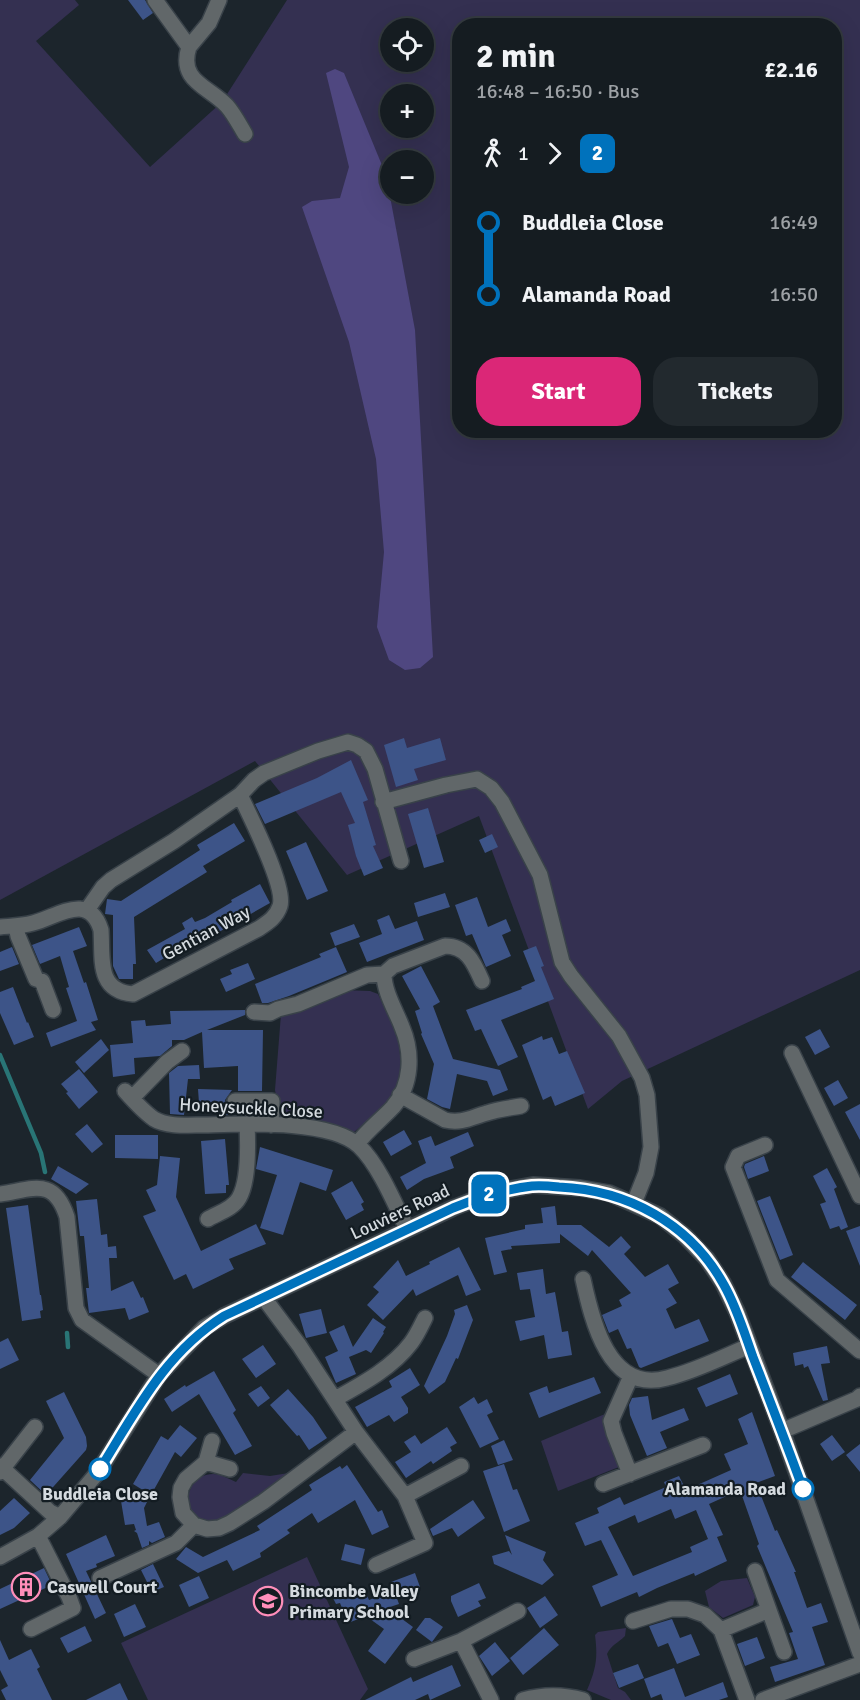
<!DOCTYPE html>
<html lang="en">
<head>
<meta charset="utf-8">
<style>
	:root { --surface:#151c21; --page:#22292e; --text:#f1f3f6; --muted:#9da1a5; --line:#343a3f; --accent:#db2777 }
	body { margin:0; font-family:Signika,sans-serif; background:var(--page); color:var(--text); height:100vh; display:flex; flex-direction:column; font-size:22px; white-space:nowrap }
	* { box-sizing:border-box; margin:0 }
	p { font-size:20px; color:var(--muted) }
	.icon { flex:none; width:33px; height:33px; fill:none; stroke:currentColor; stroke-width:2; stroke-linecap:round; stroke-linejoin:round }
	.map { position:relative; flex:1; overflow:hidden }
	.panel { position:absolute; left:452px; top:18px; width:390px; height:420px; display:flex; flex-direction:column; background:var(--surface); border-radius:24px; box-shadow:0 6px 24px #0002,0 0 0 2px var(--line) }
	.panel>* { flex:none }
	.badge { padding:0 12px; border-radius:9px; font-size:21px; line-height:39px }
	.controls { position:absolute; left:380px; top:18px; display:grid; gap:12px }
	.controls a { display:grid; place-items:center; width:54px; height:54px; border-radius:50%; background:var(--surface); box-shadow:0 6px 24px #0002,0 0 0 2px var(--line); font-size:30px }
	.map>.badge { position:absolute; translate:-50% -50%; box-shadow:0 0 0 3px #fff }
	.legs { display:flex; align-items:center; gap:9px; height:66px; padding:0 24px; font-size:20px }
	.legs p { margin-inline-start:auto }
	.head { display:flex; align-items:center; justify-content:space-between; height:102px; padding:0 24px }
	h1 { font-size:33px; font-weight:700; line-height:45px }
	.button { display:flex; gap:12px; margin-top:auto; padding:12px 24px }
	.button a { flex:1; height:69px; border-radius:24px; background:var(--accent); color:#fff; font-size:24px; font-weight:700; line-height:69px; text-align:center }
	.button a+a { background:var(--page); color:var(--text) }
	ul { padding:0 24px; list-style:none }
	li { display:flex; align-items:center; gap:21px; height:72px; font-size:22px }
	li i { display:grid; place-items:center; width:9px; height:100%; margin:0 8px; background:currentColor }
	li i::after { content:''; width:15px; height:15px; margin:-8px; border:4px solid; border-radius:50%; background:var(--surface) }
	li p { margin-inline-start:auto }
	li:first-child i { background:linear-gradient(#0000 50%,currentColor 0) }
	li:last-child i { background:linear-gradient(currentColor 50%,#0000 0) }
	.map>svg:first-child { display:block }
</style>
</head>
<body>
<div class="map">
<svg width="860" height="1700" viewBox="0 0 860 1700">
	<rect width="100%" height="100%" fill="#1c252c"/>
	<!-- green -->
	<path fill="#343051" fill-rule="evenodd" d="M0,0H75L79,5L36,41L150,167L222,102L287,0H860V970L622,1081L588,1109L479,816L347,875L255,761L0,900ZM459,26H834V430H459ZM390,28H423V62H390ZM390,94H423V128H390ZM390,160H423V194H390Z
		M342,990L370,991L378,994L398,1037L402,1073L389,1103L354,1132L309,1121L280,1117L275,1090L281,1014Z
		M605,1414L619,1467L558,1491L541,1441Z
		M295,1472C278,1483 220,1532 201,1522C196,1520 192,1512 188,1508C186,1492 194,1474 213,1474C221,1474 229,1479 236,1482L243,1473L270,1476Z
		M307,1557L368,1689L360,1700H148L121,1643Z
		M747,1578L755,1597L753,1605L723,1618L709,1607L705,1591L721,1581Z
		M626,1628L625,1636C618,1643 611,1645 607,1654L618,1688L625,1692L631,1700H611L587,1690C596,1669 598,1658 595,1635L598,1632Z"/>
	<!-- forest -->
	<path fill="#4f4780" d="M335,69L344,73L386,175L415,330L433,657L420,668L405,670L389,660L377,627L384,552L376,459L349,342L302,207L312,201L340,198L349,167L326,73Z"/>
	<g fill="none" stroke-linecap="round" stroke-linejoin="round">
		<!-- stream -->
		<path stroke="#297576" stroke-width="4.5" d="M0,1055L41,1153L45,1172
			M67,1333L68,1347"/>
	</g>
	<!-- building -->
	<path fill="#3d5488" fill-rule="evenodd" d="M128,0H145L153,13L143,20Z
		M404,738L407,748L440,738L446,760L414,769L418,780L396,787L384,745Z
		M351,760L368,800L363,802L376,845L373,846L383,868L364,876L356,856L348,825L355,823L341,792L265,824L255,804L317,778Z
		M428,808L444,862L424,868L408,814Z
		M234,823L245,841L203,866L207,872L134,917L136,964H133V979H119L113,966V915L105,914L107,899L121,901L200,850L197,845Z
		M492,834L498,847L485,853L479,840Z
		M306,842L328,891L307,900L286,851Z
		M260,884L270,903L168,961L166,957L156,963L147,950L185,929L182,923L192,917L195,922L205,918L232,902L231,900Z
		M445,893L450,907L418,917L414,903Z
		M477,897L488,927L506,919L511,931L502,935L511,956L486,967L472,934L466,936L455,905Z
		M389,915L395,929L417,921L424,940L367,962L359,943L382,934L377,920Z
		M354,924L360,937L335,946L330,933Z
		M79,927L87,946L73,951L84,983L86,982L98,1020L91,1022L96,1030L51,1047L46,1033L77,1021L66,988L69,987L60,956L40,964L32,945Z
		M536,946L544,966L541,967L554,999L501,1020L518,1057L498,1066L481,1029L475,1031L466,1010L522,989L521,987L535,981L523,951Z
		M12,947L19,964L0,971V952Z
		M336,947L347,972L289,996L268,1003H262L255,984L321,957L319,954Z
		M248,963L255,979L226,992L220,979L232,974L230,970Z
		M421,966L440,1002L433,1006L453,1059L500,1070L508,1090L493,1096L487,1081L457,1074L450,1109L442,1107L427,1099L434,1064L421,1034L422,1033L415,1011L420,1009L402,976Z
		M13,987L27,1023L28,1022L34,1037L14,1045L0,1013V992Z
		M245,1010V1015L207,1030H263L262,1091H238V1066L204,1068L202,1032L184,1040H172V1046L160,1056L134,1058L135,1074L113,1077L110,1045L133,1043L131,1021L145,1020L146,1026L171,1024L170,1011Z
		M820,1029L830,1047L815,1055L805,1037Z
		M542,1036L543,1040L552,1037L559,1054L567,1051L585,1093L555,1106L551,1096L543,1100L522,1045Z
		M101,1039L109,1050L84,1073L75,1062Z
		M199,1065L200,1079H188L184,1115L170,1114L169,1073L178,1066Z
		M79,1069L98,1092L79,1109L66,1093L68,1092L61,1084Z
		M838,1080L848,1098L834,1106L824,1088Z
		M198,1089L232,1090L225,1100L227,1106L231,1110V1115H217V1103H199Z
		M860,1104V1140L845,1112Z
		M87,1124L103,1144L92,1153L75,1134Z
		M404,1130L412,1144L391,1156L383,1142Z
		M468,1132L474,1146L450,1157L454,1168L424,1179L407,1190L400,1177L426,1163L418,1141L431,1136L435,1146Z
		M115,1135H158V1159L115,1158Z
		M225,1139L229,1185H226V1193L205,1194L201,1141Z
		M260,1147L333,1170L326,1191L300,1182L283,1235L260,1228L277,1175L256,1169Z
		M160,1156L180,1158L176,1197L201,1251L256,1224L266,1244L229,1259L234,1269L193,1289L186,1274L174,1280L143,1216L156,1211L146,1190L157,1185Z
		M764,1156L769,1171L748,1179L744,1167L745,1164Z
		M58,1166L89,1184L76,1194L51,1179Z
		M827,1168L837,1187L834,1189L848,1227L841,1230L839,1226L830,1229L820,1204L826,1202L813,1176Z
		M352,1181L364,1202L361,1204L364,1210L346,1220L331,1193Z
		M770,1196L793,1255L780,1260L757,1201Z
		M97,1199L101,1235L107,1234L108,1247L116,1246L117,1258H109L111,1291L133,1281L141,1298L143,1297L149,1312L129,1320L125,1308L89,1313L86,1288H89L84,1236H80L76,1201Z
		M28,1205L40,1295H41L43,1310L40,1311L41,1318L22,1321L6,1208Z
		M555,1206L557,1225H581L609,1247L621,1236L631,1247L624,1254L645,1277L668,1264L679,1283L668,1289L677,1303L666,1309L675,1329L699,1319L709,1341L641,1368L639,1367L631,1348L627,1349L618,1329L609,1333L602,1315L622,1306L619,1300L631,1293L592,1250L588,1256L560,1234V1243L511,1246L512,1249L501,1251L507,1272L494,1275L485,1238L525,1229V1225L543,1223L541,1208Z
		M860,1226V1266L846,1231Z
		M459,1247L481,1290L466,1296L458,1275L416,1296L413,1289L383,1320L367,1305L379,1292L373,1287L398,1260L406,1276L430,1264L429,1262Z
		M803,1262L857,1305L845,1320L791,1277Z
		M543,1269L546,1294L555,1292L562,1332L568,1331L572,1355L548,1359L544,1335L520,1341L515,1321L535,1317L530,1289L520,1290L517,1273Z
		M467,1305L473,1320L458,1359L456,1358L445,1382L429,1394L424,1386L447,1336L455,1314L454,1310Z
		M321,1309L327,1333L306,1338L299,1314Z
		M373,1318L386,1327L383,1332L384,1333L371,1353L366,1350L349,1357L356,1374L336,1383L325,1357L338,1351L329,1332L344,1325L353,1347Z
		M8,1338L19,1360L0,1369V1342Z
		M263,1345L276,1364L256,1378L242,1359Z
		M827,1346L830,1363L821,1364L828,1400L823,1401L808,1366L804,1368L803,1364L795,1366L793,1353Z
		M410,1368L420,1385L401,1397L408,1408V1413L394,1422L389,1415L367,1427L355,1407L392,1387L389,1381Z
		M214,1371L236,1410L233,1413L252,1446L235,1455L199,1394L172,1412L164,1399L185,1385L186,1387Z
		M730,1374L738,1394L706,1407L697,1388Z
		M594,1377L601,1393L539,1418L529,1393L547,1386L549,1393Z
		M261,1386L270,1398L258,1407L248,1394Z
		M288,1389L313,1417L327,1438L309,1450L299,1435L297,1436L270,1405Z
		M64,1392L86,1437L87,1446L86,1450L46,1495L30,1480L64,1438L46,1401Z
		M648,1396L652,1420L684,1408L689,1420L660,1432L667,1448L647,1456L630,1415L629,1405L632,1398Z
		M474,1397L478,1404L487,1399L493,1412L487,1415L499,1439L480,1448L459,1407Z
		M752,1412L775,1476L756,1483L775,1531L777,1530L796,1572H794L807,1608L821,1603L828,1622L812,1627L825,1665L775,1682L770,1667L798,1659L789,1633L793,1632L757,1546L759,1544L740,1490L709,1504L723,1535L717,1537L727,1561L695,1576L694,1573L657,1588L639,1597L637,1592L601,1607L592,1586L618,1575L601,1540L585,1546L575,1523L599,1513L597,1508L620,1497L624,1505L666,1487L664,1482L679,1476L686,1490L731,1470L724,1454L748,1444L738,1419ZM671,1509L675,1519L696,1510L708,1539L690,1547L692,1552L633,1576L608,1527L635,1515L638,1523Z
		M180,1425L197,1438L181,1457L175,1452L151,1495L133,1484L161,1436L168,1440Z
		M447,1427L457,1443L450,1447L452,1451L433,1464L431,1461L406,1478L395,1462L411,1452L404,1442L415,1435L421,1444Z
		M832,1435L845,1452L832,1461L820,1444Z
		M504,1440L513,1460L498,1465L491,1446Z
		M860,1444V1472L846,1455Z
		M504,1464L513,1490L517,1489L530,1521L504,1532L483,1471Z
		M347,1465L378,1512L382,1510L389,1527L372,1535L355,1500L318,1523L312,1513L287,1530L290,1533L260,1553L261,1557L233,1571L227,1560L198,1573L176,1559L186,1547L203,1557L260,1530L257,1526L312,1490L309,1485L340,1466L342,1469Z
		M150,1496L144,1508L147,1526L159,1522L165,1537L152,1543L149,1541V1545L142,1548L137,1533L134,1531L136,1530L134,1524L125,1525L121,1501Z
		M14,1498L30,1513L14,1528L0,1535V1511Z
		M473,1500L485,1518L458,1537L452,1528L433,1536L430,1529Z
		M106,1535L115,1556L96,1564L97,1567L86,1571L106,1613L95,1619L66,1554Z
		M505,1535L546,1552L543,1560L554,1575L542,1585L494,1564L492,1556L509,1551L512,1555Z
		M345,1544L365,1549L361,1565L341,1560Z
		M153,1564L164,1587L152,1592L141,1570Z
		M44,1568L52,1585L0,1609V1589Z
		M415,1573L420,1587L396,1596L391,1582Z
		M199,1576L209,1598L189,1607L179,1585Z
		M479,1583L486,1598L478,1601L481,1606L458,1617L451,1601V1596Z
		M343,1587L348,1597L365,1591L369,1600L394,1590L399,1604L387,1608L413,1627L385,1664L368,1651L384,1629L370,1619L374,1613L348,1623L340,1603L336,1604L330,1592Z
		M545,1596L558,1615L540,1628L527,1608Z
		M135,1604L146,1627L124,1637L114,1614Z
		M425,1618H430L443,1627L432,1642L416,1630Z
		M672,1619L680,1638L691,1634L700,1655L677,1664L668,1643L658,1647L649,1626Z
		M85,1626L92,1641L68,1653L60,1638Z
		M544,1628L559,1645L523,1675L510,1658Z
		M757,1637L765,1658L745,1666L737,1644Z
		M0,1640L9,1660L31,1649L40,1667L37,1669L52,1700H6L1,1690L8,1686L0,1670Z
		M495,1642L510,1661L492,1676L479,1656Z
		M638,1664L644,1678L619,1688L613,1673Z
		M452,1665L461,1686L430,1700L428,1694L415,1700H365L411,1677L413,1682Z
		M674,1668L685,1697L723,1682L728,1697L719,1700H663L661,1694L651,1698L644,1679Z
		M120,1683L128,1700H86Z"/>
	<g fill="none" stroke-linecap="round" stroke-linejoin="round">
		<!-- minor casing -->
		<g stroke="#394249" stroke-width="18">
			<path id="minor" d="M155,0L189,47L209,23L219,0
				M189,47C178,81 208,86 227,106C234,114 239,124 245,134
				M383,802L446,785L477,779L491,788L502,802L540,875L562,962L571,976L619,1036L642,1078L647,1095L651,1147L646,1173L634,1203
				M87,910L103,887L111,880L174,841L240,795L254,780L264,773L318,751L348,742L357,745L366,751L375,769L401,861
				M16,926L18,936L36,979L42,981L53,1010
				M0,927C11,926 22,926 33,923C57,917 89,891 101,930C103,958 96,991 133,994L258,929C267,923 276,918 280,906C286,887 250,816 240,795
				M254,1012L270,1013L278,1009L298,1004L367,975L384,974L393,966L445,946C467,946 474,963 482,981
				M792,1053L860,1196
				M125,1091C133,1100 144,1112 154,1119C167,1127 189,1125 204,1125C243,1124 330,1119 359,1146C379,1165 395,1204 407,1229
				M400,1095L445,1120C462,1124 472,1117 487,1113C498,1109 510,1108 521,1106
				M132,1098L167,1062L182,1051
				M235,1101H272L271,1125
				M357,1144C367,1130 381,1120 393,1107C412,1085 413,1053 402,1027C396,1011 384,992 384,974
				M765,1145L738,1156L733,1167L777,1280L860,1351
				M0,1194C34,1189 54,1177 67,1217L76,1308L82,1320L159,1375
				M208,1219C218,1213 233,1209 239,1198C249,1181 248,1144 247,1124
				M583,1279C592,1321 609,1394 667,1378C696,1371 723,1357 749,1346
				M264,1298L299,1345L356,1432L405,1496L425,1543L376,1565
				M335,1399C362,1384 392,1368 411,1343C417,1335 421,1326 425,1318
				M782,1431L857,1399L860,1396
				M212,1441L206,1462L186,1479L181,1488L180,1497L183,1513L194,1525L207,1529L219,1528L230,1523L263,1502L356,1432
				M206,1462L230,1469
				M0,1466L50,1512L60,1517
				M0,1472L35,1427
				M630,1474L614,1433L611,1421L631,1376
				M603,1484L703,1445
				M405,1496L461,1466
				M0,1557L38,1536L60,1517L98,1472L159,1375L204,1328L224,1316L453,1208L491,1193L533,1185L580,1188L609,1193L660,1216L685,1236L707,1259L723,1283L737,1312L782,1431L860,1653
				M755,1571L784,1652
				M100,1578L176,1543L194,1525
				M633,1621L671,1609H688L705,1615L721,1630L747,1700
				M31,1629L73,1608L69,1597L38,1536
				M721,1630L769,1610
				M461,1641L491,1700
				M414,1659L461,1641L518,1611
				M523,1700C544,1694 562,1694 583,1700
				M763,1700L860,1664"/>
		</g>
		<!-- minor -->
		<use href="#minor" stroke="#616769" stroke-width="15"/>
	</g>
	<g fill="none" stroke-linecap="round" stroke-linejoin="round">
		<!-- line-1 casing -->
		<g stroke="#fff" stroke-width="14">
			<path id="line-1" d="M100,1469C136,1411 165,1353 224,1316L453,1208C478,1198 504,1189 532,1186C540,1185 550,1186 559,1187C627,1190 690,1223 724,1285C737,1308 744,1332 753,1357C770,1401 787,1445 803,1489"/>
		</g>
		<!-- line-1 -->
		<use href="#line-1" stroke="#0072bc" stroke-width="9"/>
	</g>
	<!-- icons -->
	<defs>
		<g id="building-ring" transform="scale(1.5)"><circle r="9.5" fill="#131c22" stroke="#ff8eba" stroke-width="1.5"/><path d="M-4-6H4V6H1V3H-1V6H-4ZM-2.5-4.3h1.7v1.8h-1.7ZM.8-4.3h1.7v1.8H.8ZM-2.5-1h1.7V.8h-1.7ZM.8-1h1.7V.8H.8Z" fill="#ff8eba"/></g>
		<g id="school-ring" transform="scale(1.5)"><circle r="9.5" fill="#131c22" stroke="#ff8eba" stroke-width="1.5"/><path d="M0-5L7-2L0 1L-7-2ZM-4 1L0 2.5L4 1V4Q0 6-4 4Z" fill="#ff8eba"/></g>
	</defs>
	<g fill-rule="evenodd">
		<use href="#building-ring" x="26" y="1587"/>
		<use href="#school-ring" x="268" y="1601"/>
	</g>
	<!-- markers -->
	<g fill="#fff" stroke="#0072bc" stroke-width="3">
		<circle cx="100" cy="1469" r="10"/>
		<circle cx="803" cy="1489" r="10"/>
	</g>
	<g text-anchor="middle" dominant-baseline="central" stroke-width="4.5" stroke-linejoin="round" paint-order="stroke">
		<!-- street labels -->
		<g font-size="18" fill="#d4dadf" stroke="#131c22">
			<text transform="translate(206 933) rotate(-28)">Gentian Way</text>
			<text transform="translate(251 1108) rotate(3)">Honeysuckle Close</text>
			<text transform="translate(400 1212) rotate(-25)">Louviers Road</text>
		</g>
		<!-- stop labels -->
		<g font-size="18" font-weight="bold" fill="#d4dadf" stroke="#131c22" text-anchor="end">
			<text x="786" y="1489">Alamanda Road</text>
			<text x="100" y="1494" text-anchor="middle">Buddleia Close</text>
		</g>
		<!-- poi labels -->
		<g font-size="18" font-weight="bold" fill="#d4dadf" stroke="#131c22" text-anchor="start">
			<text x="47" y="1587">Caswell Court</text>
			<text x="289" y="1591">Bincombe Valley<tspan x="289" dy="21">Primary School</tspan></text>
		</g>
	</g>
</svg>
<div class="controls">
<a><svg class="icon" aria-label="locate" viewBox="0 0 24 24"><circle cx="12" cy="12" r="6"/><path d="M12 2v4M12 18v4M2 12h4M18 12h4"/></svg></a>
<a>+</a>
<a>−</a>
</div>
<b class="badge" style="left:489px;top:1194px;background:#0072bc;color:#fff">2</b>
<section class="panel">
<div class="head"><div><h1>2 min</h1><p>16:48 – 16:50 · Bus</p></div><b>£2.16</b></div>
<div class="legs"><svg class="icon" aria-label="walk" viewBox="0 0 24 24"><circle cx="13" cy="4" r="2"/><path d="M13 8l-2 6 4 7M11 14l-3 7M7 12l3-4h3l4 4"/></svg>1<svg class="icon" aria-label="forward" viewBox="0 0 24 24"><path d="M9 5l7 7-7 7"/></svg><b class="badge" style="background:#0072bc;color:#fff">2</b></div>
<ul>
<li><i style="color:#0072bc"></i><b>Buddleia Close</b><p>16:49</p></li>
<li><i style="color:#0072bc"></i><b>Alamanda Road</b><p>16:50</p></li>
</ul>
<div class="button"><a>Start</a><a>Tickets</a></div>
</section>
</div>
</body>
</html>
